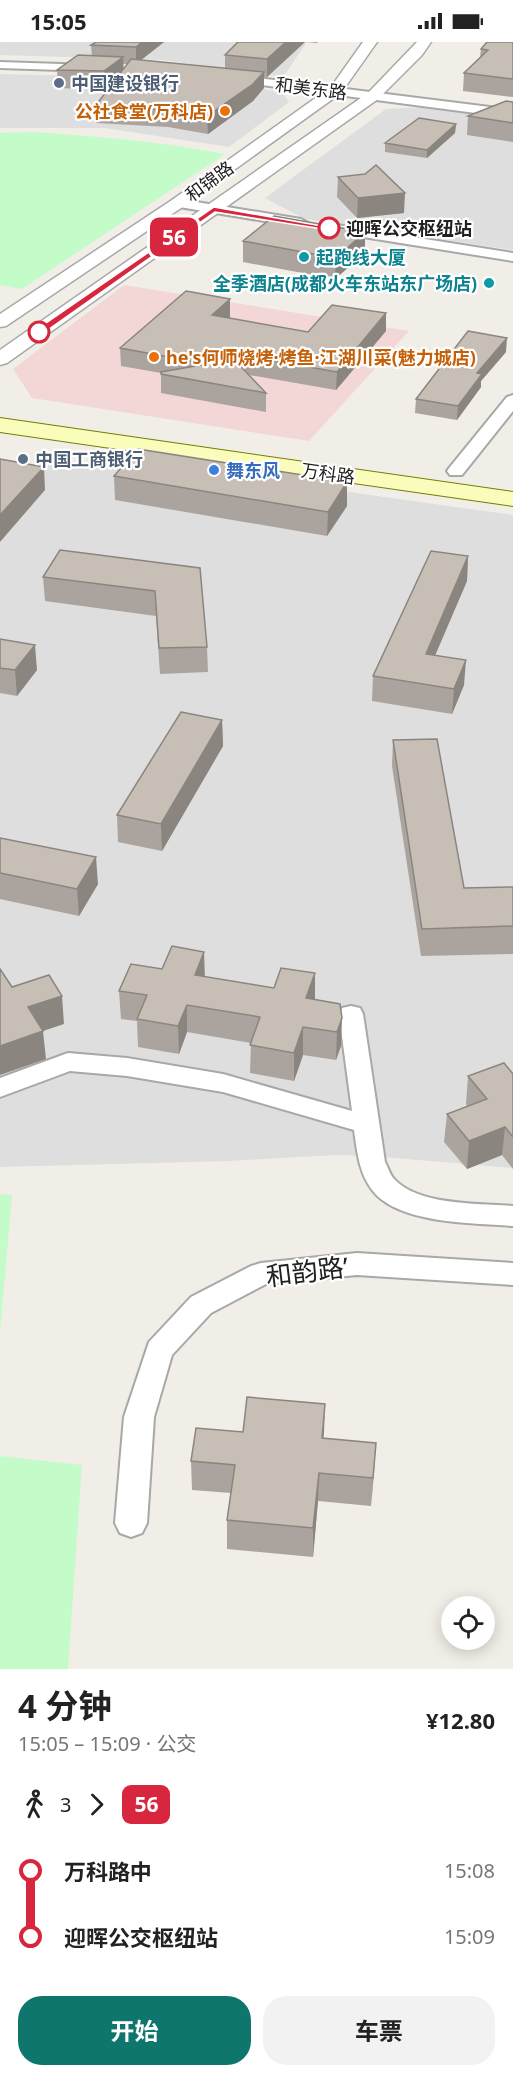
<!DOCTYPE html>
<html lang="zh">
<head>
<meta charset="utf-8">
<style>
	:root { --surface:#fff; --page:#f2f2f2; --text:#222; --muted:#767676; --accent:#0f766e }
	body { margin:0; font-family:"Noto Sans","Noto Sans SC",sans-serif; background:var(--page); color:var(--text); height:100vh; display:flex; flex-direction:column; font-size:22px; white-space:nowrap }
	* { box-sizing:border-box; margin:0 }
	p { font-size:20px; color:var(--muted) }
	.icon { flex:none; width:33px; height:33px; fill:none; stroke:currentColor; stroke-width:2; stroke-linecap:round; stroke-linejoin:round }
	.map { position:relative; height:1627px; overflow:hidden }
	.drawer { display:flex; flex-direction:column; background:var(--surface); flex:1 }
	.drawer>* { flex:none }
	.badge { padding:0 12px; border-radius:9px; font-size:21px; line-height:39px }
	.fabs { position:absolute; left:441px; top:1554px; display:grid; gap:12px }
	.fabs a { display:grid; place-items:center; width:54px; height:54px; border-radius:50%; background:var(--surface); box-shadow:0 3px 15px #0003; font-size:30px }
	.map>.badge { position:absolute; translate:-50% -50%; box-shadow:0 0 0 3px #fff }
	.legs { display:flex; align-items:center; gap:9px; height:66px; padding:0 18px; font-size:20px }
	.legs p { margin-inline-start:auto }
	.summary { display:flex; align-items:center; justify-content:space-between; height:102px; padding:0 18px }
	h1 { font-size:33px; font-weight:700; line-height:45px }
	.action { display:flex; gap:12px; margin-top:auto; padding:12px 18px }
	.action a { flex:1; height:69px; border-radius:24px; background:var(--accent); color:#fff; font-size:24px; font-weight:700; line-height:69px; text-align:center }
	.action a+a { background:var(--page); color:var(--text) }
	ul { padding:0 18px; list-style:none }
	li { display:flex; align-items:center; gap:21px; height:66px; font-size:22px }
	li i { display:grid; place-items:center; width:9px; height:100%; margin:0 8px; background:currentColor }
	li i::after { content:''; width:15px; height:15px; margin:-8px; border:4px solid; border-radius:50%; background:var(--surface) }
	li p { margin-inline-start:auto }
	li:first-child i { background:linear-gradient(#0000 50%,currentColor 0) }
	li:last-child i { background:linear-gradient(currentColor 50%,#0000 0) }
	.status { display:flex; justify-content:space-between; align-items:center; height:42px; padding:0 30px; background:var(--surface); direction:ltr }
	.status svg { height:16px; fill:currentColor }
	.map>svg:first-child { display:block }
</style>
</head>
<body>
<div class="status"><b>15:05</b><svg viewBox="0 0 49 12"><path d="M0 12V9h3v3zM5 12V6h3v6zM10 12V3h3v9zM15 12V0h3v12zM26 1h20v11H26zM47 4h2v5h-2z"/></svg></div>
<div class="map">
<svg width="513" height="1627" viewBox="0 0 513 1627">
	<rect width="100%" height="100%" fill="#f1eee7"/>
	<!-- residential -->
	<path fill="#dfdede" d="M0,0H307L283,35L163,18L0,13Z
		M0,32L125,35L281,49L289,60L229,105L105,86H0Z
		M428,65L513,77V208L305,177L265,156L386,67Z
		M51,419L141,421L513,473V1126L371,1114L338,1113L229,1119L0,1125V433Z"/>
	<!-- commercial -->
	<path fill="#f2d7d6" d="M124,243L409,289L309,399L32,356L13,327Z"/>
	<!-- park -->
	<path fill="#c3fcc8" d="M32,90C97,94 161,100 225,112L22,247L0,243V91Z
		M0,1152L12,1153L0,1291Z
		M0,1414L82,1423L68,1627H0Z"/>
	<g fill="none" stroke-linecap="round" stroke-linejoin="round">
		<!-- minor casing -->
		<g stroke="#a8a8a8" stroke-width="4">
			<path id="minor" d="M0,20L91,23L97,26L91,29L0,26Z
				M235,33L513,68V76L231,39V35Z
				M178,157L301,177L308,181L301,185L173,164L171,161L173,158Z
				M337,183L513,211V219L332,190L330,187Z
				M513,353V369L462,433H450L447,429L450,425L507,355Z
				M351,964L360,966L363,972L385,1120C388,1125 390,1133 394,1137C419,1164 479,1161 513,1164V1184C474,1181 399,1182 373,1149C359,1132 357,1109 354,1088L223,1050L127,1034L70,1029L0,1055V1036L68,1011L127,1016L223,1032L352,1069L339,972L342,966Z
				M357,1211L513,1221V1243L357,1233L266,1242L211,1271L172,1313L154,1375L147,1481L142,1491L131,1495L120,1491L115,1481L124,1375L149,1300L191,1255L251,1224L261,1221Z"/>
		</g>
		<!-- tertiary casing -->
		<g stroke="#a8a8a8" stroke-width="3">
			<path id="tertiary" d="M363,0H377L341,51L184,164L6,284L0,285V272L172,158L331,45Z
				M417,0H431L422,13L378,57L7,321L0,323V308L368,51Z"/>
		</g>
		<!-- secondary casing -->
		<g stroke="#727f00" stroke-width="2">
			<path id="secondary" d="M0,376L513,450V464L0,390Z"/>
		</g>
		<!-- minor -->
		<use href="#minor" fill="#fff" fill-rule="evenodd"/>
		<!-- tertiary -->
		<use href="#tertiary" fill="#fff" fill-rule="evenodd"/>
		<!-- secondary -->
		<use href="#secondary" fill="#f9fcba" fill-rule="evenodd"/>
	</g>
	<!-- wall -->
	<path fill="#aba39d" fill-rule="evenodd" d="M96,0H164L141,18L225,26V13L238,0H318L317,1L305,0L267,35H264V46L253,59L208,92L168,85L96,81V63L113,41L105,48L58,46L57,28L92,14L91,3ZM123,22H128L123,28Z
		M513,0V55L463,49L464,31L480,15L481,7Z
		M513,60V100L467,93L468,74Z
		M456,82L455,91L427,116L385,110V101Z
		M365,132L404,171L357,176L337,155L338,135Z
		M365,190V211L335,237L243,220V199Z
		M386,271V289L336,348L249,333L266,351V370L161,351V331L121,324L120,306L230,275L229,276L308,290Z
		M506,310L481,339V345L457,378L415,371L416,357Z
		M114,434L347,464L327,494L115,458Z
		M468,514L467,539L435,613L464,643L452,672L372,659L373,634Z
		M200,526L207,605L208,630L160,632L156,574L45,559L43,535Z
		M0,597L37,628L17,654L0,651Z
		M222,678L223,704L162,809L118,800L117,773Z
		M393,698L464,846L513,845V912L421,914L392,724Z
		M0,796L98,842L79,874L0,857Z
		M162,927L340,962L341,1004L336,1018L303,1013L294,1039L250,1031L251,1001L187,990L179,1012L138,1005L137,979L121,977L119,949Z
		M513,1032V1127L502,1113L467,1127L444,1100L447,1072L467,1064L466,1062L468,1034Z
		M323,1397L374,1430L371,1464L318,1459L313,1515L227,1507V1478L231,1451L192,1448L191,1419Z"/>
	<!-- shaded-wall -->
	<path fill="#8b857f" d="M142,0H164L136,22V5Z
		M286,0H305L267,35V17Z
		M123,15L124,32L105,48L104,29Z
		M264,30V46L253,59L208,92L207,74Z
		M456,82L455,91L427,116V108Z
		M405,151L404,171L357,176L358,156Z
		M365,190V211L335,237L336,216Z
		M230,257V275L213,291L212,273Z
		M386,271V289L336,348L337,330Z
		M507,296L506,310L481,339V345L457,378L458,364L477,331Z
		M44,425L45,448L0,500V473Z
		M347,440V464L327,494L328,470Z
		M468,514L467,539L425,637L426,612Z
		M35,603L37,628L17,654L15,628Z
		M466,618L464,643L452,672L454,647Z
		M222,678L223,704L162,809L161,782Z
		M96,815L98,842L79,874L77,847Z
		M204,910L205,938L195,933Z
		M315,931V959L306,956Z
		M62,954L64,982L31,993L28,965Z
		M187,963V990L179,1012L178,984Z
		M342,976L341,1004L336,1018L337,990Z
		M303,985V1013L294,1039V1011Z
		M43,989L46,1017L0,1033V1004Z
		M505,1085L502,1113L467,1127L469,1099Z
		M325,1362L324,1391L321,1425L322,1396Z
		M376,1401L374,1430L371,1464L373,1436Z
		M319,1431L318,1459L313,1515V1486Z"/>
	<!-- building -->
	<path fill="#c7beb6" stroke="#8b857f" stroke-width="1.5" d="M96,0H142L136,5L91,3Z
		M238,0H286L267,17L225,13Z
		M487,0H513V37L464,31L488,8L481,7Z
		M78,13L123,15L104,29L57,28Z
		M131,17L264,30L253,42L207,74L168,68L96,63Z
		M506,59L513,60V81L468,74Z
		M419,76L456,82L427,108L385,101Z
		M376,123L405,151L358,156L338,135L365,132Z
		M274,174L365,190L336,216L243,199Z
		M186,249L230,257L212,273L308,290L332,263L386,271L337,330L228,311L266,351L161,332V330L207,322L120,306Z
		M468,289L507,296L477,331L482,332L458,364L416,357Z
		M138,407L347,440L328,470L114,434Z
		M0,417L44,425L0,473Z
		M60,508L200,526L207,605L159,606L155,549L43,535Z
		M431,509L468,514L426,612L466,618L454,647L373,634Z
		M0,597L35,603L15,628L0,626Z
		M181,670L222,678L161,782L117,773Z
		M437,697L464,846L513,845V884L422,887L393,698Z
		M0,796L96,815L77,847L0,831Z
		M172,904L204,910L195,933L274,946L281,926L315,931L306,956L340,962L342,976L337,990L303,985L294,1011L250,1003L260,975L187,963L178,984L137,977L147,953L119,949L131,922L162,927Z
		M0,927L12,945L49,933L62,954L28,965L43,989L0,1004Z
		M504,1021L513,1032V1095L505,1085L469,1099L447,1072L487,1057L468,1034Z
		M247,1355L325,1362L322,1396L376,1401L373,1436L319,1431L313,1486L227,1478L235,1423L191,1419L196,1386L243,1390Z"/>
	<!-- line-1 -->
	<path fill="#d7263d" stroke="#fff" stroke-width="1.5" d="M214,165L333,186L329,188L215,170L42,292H36V288Z"/>
	<!-- markers -->
	<g fill="#5c6f8a" stroke="#fff" stroke-width="2">
		<circle cx="59" cy="41" r="6"/>
		<circle cx="23" cy="417" r="6"/>
	</g>
	<g fill="#e8710a" stroke="#fff" stroke-width="2">
		<circle cx="225" cy="69" r="6"/>
		<circle cx="154" cy="315" r="6"/>
	</g>
	<g fill="#fff" stroke="#d7263d" stroke-width="3">
		<circle cx="329" cy="186" r="10"/>
		<circle cx="39" cy="290" r="10"/>
	</g>
	<g fill="#0f9aa8" stroke="#fff" stroke-width="2">
		<circle cx="304" cy="215" r="6"/>
		<circle cx="489" cy="241" r="6"/>
	</g>
	<circle fill="#3f7fe0" stroke="#fff" stroke-width="2" cx="214" cy="428" r="6"/>
	<g text-anchor="middle" dominant-baseline="central" stroke-width="4.5" stroke-linejoin="round" paint-order="stroke">
		<!-- far-service labels -->
		<g font-size="18" font-weight="bold" fill="#4e5e75" stroke="#fff" text-anchor="start">
			<text x="71" y="41">中国建设银行</text>
			<text x="35" y="417">中国工商银行</text>
		</g>
		<!-- far-street labels -->
		<g font-size="18" fill="#212121" stroke="#fff">
			<text transform="translate(311 46) rotate(7)">和美东路</text>
			<text transform="translate(209 139) rotate(-36)">和锦路</text>
			<text transform="translate(328 431) rotate(8)">万科路</text>
		</g>
		<!-- far-food labels -->
		<g font-size="18" font-weight="bold" fill="#c56008" stroke="#fff" text-anchor="end">
			<text x="213" y="69">公社食堂(万科店)</text>
			<text x="166" y="315" text-anchor="start">he's何师烧烤·烤鱼·江湖川菜(魅力城店)</text>
		</g>
		<!-- far-stop labels -->
		<g font-size="18" font-weight="bold" fill="#212121" stroke="#fff" text-anchor="start">
			<text x="346" y="186">迎晖公交枢纽站</text>
		</g>
		<!-- far-culture labels -->
		<g font-size="18" font-weight="bold" fill="#0d838f" stroke="#fff" text-anchor="start">
			<text x="316" y="215">起跑线大厦</text>
			<text x="477" y="241" text-anchor="end">全季酒店(成都火车东站东广场店)</text>
		</g>
		<!-- far-shop labels -->
		<g font-size="18" font-weight="bold" fill="#366cbe" stroke="#fff" text-anchor="start">
			<text x="226" y="428">舞东风</text>
		</g>
		<!-- near-street labels -->
		<g font-size="26" fill="#212121" stroke="#fff">
			<text transform="translate(307 1229) rotate(-7)">和韵路’</text>
		</g>
	</g>
</svg>
<div class="fabs">
<a><svg class="icon" aria-label="locate" viewBox="0 0 24 24"><circle cx="12" cy="12" r="6"/><path d="M12 2v4M12 18v4M2 12h4M18 12h4"/></svg></a>
</div>
<b class="badge" style="left:174px;top:195px;background:#d7263d;color:#fff">56</b>
</div>
<section class="drawer">
<div class="summary"><div><h1>4 分钟</h1><p>15:05 – 15:09 · 公交</p></div><b>¥12.80</b></div>
<div class="legs"><svg class="icon" aria-label="walk" viewBox="0 0 24 24"><circle cx="13" cy="4" r="2"/><path d="M13 8l-2 6 4 7M11 14l-3 7M7 12l3-4h3l4 4"/></svg>3<svg class="icon" aria-label="forward" viewBox="0 0 24 24"><path d="M9 5l7 7-7 7"/></svg><b class="badge" style="background:#d7263d;color:#fff">56</b></div>
<ul>
<li><i style="color:#d7263d"></i><b>万科路中</b><p>15:08</p></li>
<li><i style="color:#d7263d"></i><b>迎晖公交枢纽站</b><p>15:09</p></li>
</ul>
<div class="action"><a>开始</a><a>车票</a></div>
</section>
</body>
</html>
